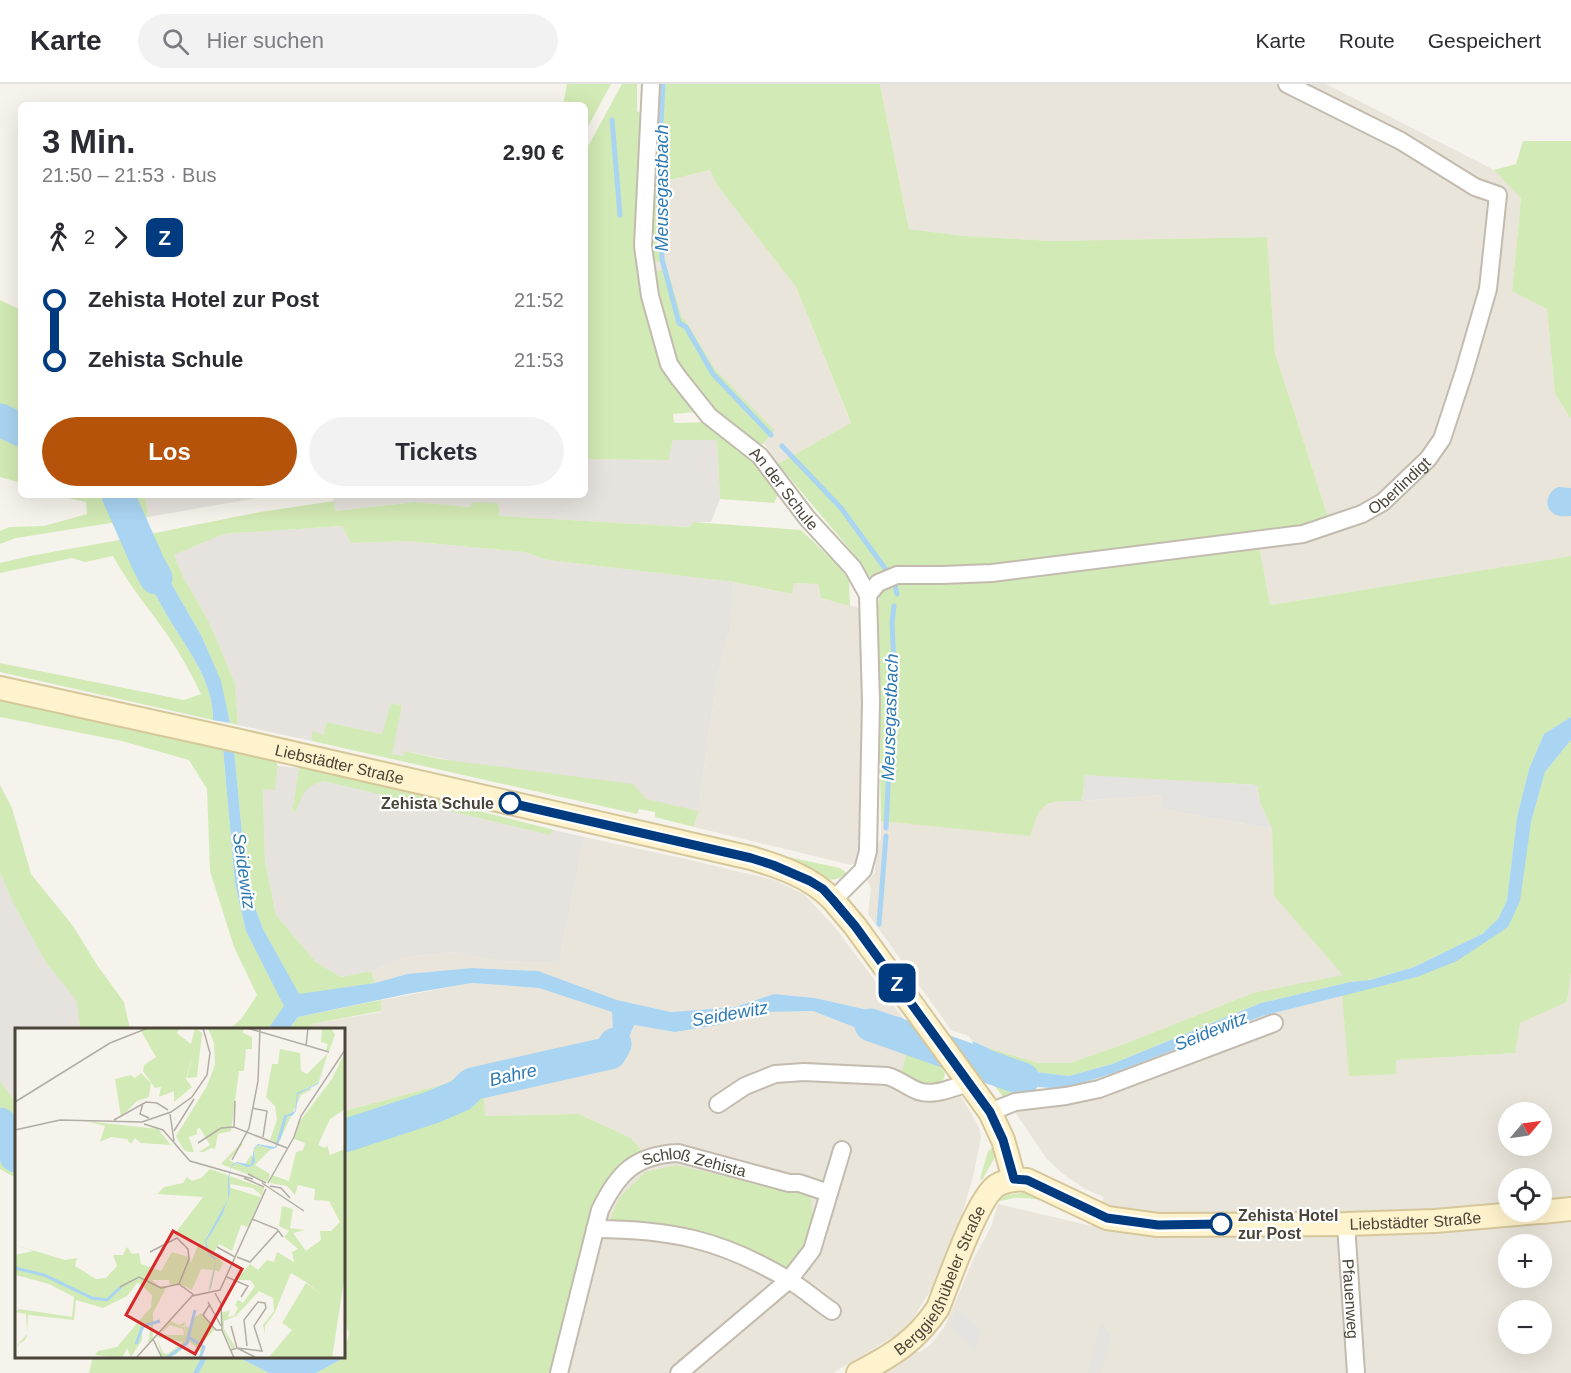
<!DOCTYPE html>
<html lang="de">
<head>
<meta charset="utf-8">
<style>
	:root { --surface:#fff; --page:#f2f2f3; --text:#2b2b33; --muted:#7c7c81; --line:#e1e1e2; --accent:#b45309 }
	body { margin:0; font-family:Helvetica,sans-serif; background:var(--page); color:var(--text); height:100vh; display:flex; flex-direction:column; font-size:22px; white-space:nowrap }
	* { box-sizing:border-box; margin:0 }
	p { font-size:20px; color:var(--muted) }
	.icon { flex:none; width:33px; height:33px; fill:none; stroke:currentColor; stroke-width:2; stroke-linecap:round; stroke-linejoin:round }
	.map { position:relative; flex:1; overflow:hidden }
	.panel { position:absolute; left:18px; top:18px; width:570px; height:396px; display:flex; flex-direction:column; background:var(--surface); border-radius:9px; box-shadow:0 6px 24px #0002 }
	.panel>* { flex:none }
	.badge { padding:0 12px; border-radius:9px; font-size:21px; line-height:39px }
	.needle { width:39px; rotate:61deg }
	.buttons { position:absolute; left:1498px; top:1018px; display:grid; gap:12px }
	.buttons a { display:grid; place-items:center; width:54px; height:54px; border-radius:50%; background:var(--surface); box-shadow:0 6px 24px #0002; font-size:30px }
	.map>.badge { position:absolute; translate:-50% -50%; box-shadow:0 0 0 3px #fff }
	.legs { display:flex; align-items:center; gap:9px; height:66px; padding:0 24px; font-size:20px }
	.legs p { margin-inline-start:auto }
	.headline { display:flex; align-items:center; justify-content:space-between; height:102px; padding:0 24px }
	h1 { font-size:33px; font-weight:700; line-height:45px }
	.cta { display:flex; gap:12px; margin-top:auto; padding:12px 24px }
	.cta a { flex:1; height:69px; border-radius:36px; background:var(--accent); color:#fff; font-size:24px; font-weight:700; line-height:69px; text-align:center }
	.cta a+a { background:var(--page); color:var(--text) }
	ul { padding:0 24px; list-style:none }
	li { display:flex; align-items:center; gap:21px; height:60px; font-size:22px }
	li i { display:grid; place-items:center; width:9px; height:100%; margin:0 8px; background:currentColor }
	li i::after { content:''; width:15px; height:15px; margin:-8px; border:4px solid; border-radius:50%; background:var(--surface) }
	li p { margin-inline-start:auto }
	li:first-child i { background:linear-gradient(#0000 50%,currentColor 0) }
	li:last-child i { background:linear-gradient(currentColor 50%,#0000 0) }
	header { display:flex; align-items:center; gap:36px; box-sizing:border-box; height:84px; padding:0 30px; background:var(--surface); border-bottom:2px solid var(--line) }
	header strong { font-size:28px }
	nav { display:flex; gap:33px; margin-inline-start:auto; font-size:21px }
	.search { width:420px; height:54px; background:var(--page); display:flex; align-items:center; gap:15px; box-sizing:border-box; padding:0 21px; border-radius:33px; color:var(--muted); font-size:22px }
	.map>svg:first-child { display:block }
</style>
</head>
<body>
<header>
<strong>Karte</strong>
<div class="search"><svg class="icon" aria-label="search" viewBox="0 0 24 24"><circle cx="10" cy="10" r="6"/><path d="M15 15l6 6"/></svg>Hier suchen</div>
<nav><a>Karte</a><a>Route</a><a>Gespeichert</a></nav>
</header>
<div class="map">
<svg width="1571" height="1289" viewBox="0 0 1571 1289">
	<rect width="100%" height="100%" fill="#f6f3ec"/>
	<!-- residential -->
	<path fill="#eae5da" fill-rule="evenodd" d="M880,0H1326L1494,86L1521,113L1512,207L1547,225L1555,310L1571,335V472L1270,521L1259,460L1329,436L1275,269L1267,153L1053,157L963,152L909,145Z
		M710,86L717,101L796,203L851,340L778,380L764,359L773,346L715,285L688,240L682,233L667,184L652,189L651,177L664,175L661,98Z
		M734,498L791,510L794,499L818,500L821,514L860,524L864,575L862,733L857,779L851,781L694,743L699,721L717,593L730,545Z
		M1162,711V725L1272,745L1274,812L1344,891L1253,909L1127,959L1070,979H1038L988,964L972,957L969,952L951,946L868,830L871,804L867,797L875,788L877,760L881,756V737L1031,751L1035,731L1042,723L1056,717H1082Z
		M584,753L686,775L774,796L804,810L834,842L903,934L815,914L774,910L735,923L671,928L617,916L537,887L472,884L407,890L375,899L371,887L406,873L452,868L499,877L559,879Z
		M1571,887V1289H874L914,1267L920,1268L931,1260L945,1242L974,1174L991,1143L998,1120L1092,1142L1104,1113L1085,1105L1063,1090L1046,1074L1013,1025L1061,1005L1262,932L1342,911L1350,992L1396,976L1514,969L1520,938L1567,918ZM1509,1029H1542V1062H1509ZM1509,1095H1542V1128H1509ZM1509,1161H1542V1194H1509ZM1509,1227H1542V1260H1509Z
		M472,899L539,904L612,928L613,949L606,963L577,971L626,961L634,941L675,948L718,941L769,928L813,927L908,964L898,1002L960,1010L979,1043L981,1054L973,1093L951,1167L936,1198L912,1236L898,1250L833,1289H564L593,1171L614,1111L629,1093L672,1063L642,1067L631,1054L579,1030L484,1032L481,990L344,1027V946L312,945L311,940L381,928V916Z"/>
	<!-- industrial -->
	<path fill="#e6e2dd" d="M673,356H717L720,415L711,438H693L690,443L500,432L498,419L470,423L415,418L335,427L333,411H585V375L667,376Z
		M145,411H257V414L148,433Z
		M342,442L351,459L406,457L524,468L548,476L734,498L730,545L717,593L698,727L405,667L403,672L391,670L402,623L391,620L382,650L326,638L324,651L312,648V657L238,641L235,599L209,538L184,494L174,471L224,450Z
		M278,682L299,684L292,727L296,728L303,709L310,701L323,697L550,751L554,746L584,753L559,879L499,877L452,868L406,873L371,887L341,893L316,878L276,831L265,777L263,704L275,705Z
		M0,788L12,817L45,877L78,917L80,945L16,946V1019L0,997Z"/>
	<!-- green -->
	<path fill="#d2eab5" d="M567,0H611L585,48V21H563Z
		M622,0H637V27L643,31L644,211L698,325L695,328L673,330L674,339L710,338C735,361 759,382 779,409L774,419L720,415L717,356H673L668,376L585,375V68Z
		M656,0H880L909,145L963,152L1053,157L1267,153L1275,269L1329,436L1302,446L1072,474L866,492L862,480L778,380L851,339L796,203L717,101L710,86L661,98L664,175L658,178L651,177Z
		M1523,57H1571V335L1555,310L1547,225L1512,207L1521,114L1494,86L1516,80Z
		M667,184L682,233L688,240L715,285L774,346L764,359L758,363L715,329L672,275L652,189Z
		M0,216L21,226V399L0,393Z
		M53,411H145L148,433L16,454L0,460V447L9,443L44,442L87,430L86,418Z
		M334,417L335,427L415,418L470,423L473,418L498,419L500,432L690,443L693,438L801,446L845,488L849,496L850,522L821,514L818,500L794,499L792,510L734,498L548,476L524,468L406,457L351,459L342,442L224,450L174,471L184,494L209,538L235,599L238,641L230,639L220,597L201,551L160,480L150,450L260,428Z
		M125,455C139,480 152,504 165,528C184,561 214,596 213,636L0,588V579L184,616L201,610C189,585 175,560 158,538C142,516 126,496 113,472L85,478L72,474L0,489V479L30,472Z
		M1259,460L1270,521L1571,472V633L1544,650L1529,685L1517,733L1507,816L1498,835L1482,850L1414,883L1370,896L1350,898L1261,919L1112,980L1069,992L1027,987L1003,980L988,964L1038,979H1070L1127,959L1253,909L1343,891L1274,812L1272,745L1260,719L1257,701L1085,692L1082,717C1048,717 1039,715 1031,752L881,737L877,529L880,508L885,500Z
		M0,615L223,664L235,800L246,847L285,922L268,945H230L242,934L257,911L234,863L210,787L207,705L189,676L122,657L0,633Z
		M391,619L402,622L392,670L403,672L404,667L440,675L633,700L646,715L698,727L694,743L655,733V728L639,725L637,730L312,657V647L324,651L326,638L382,650Z
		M1571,656V887L1567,918L1520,939L1515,969L1396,976V990L1349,992L1342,911L1417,893L1508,843L1531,738L1545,688Z
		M234,666L274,674L278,682L275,706L263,705L265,777L276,831L316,878L341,893L371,887L375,899L299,911L263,845L247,801Z
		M305,680L476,719L475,726L554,746L550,751L323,697C304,703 303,710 296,728L292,727L299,684Z
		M0,701L12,724L31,790L73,842L97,881L124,918L130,945H80L77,917L45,877L12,817L0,788Z
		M779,771L840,784L848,790C826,806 800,784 779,774Z
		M381,916V927L311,940L312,945L289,946L298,933Z
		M907,967L938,977L945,989L944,995C932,1006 912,997 902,987Z
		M482,990L485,1032L579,1030L631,1054L642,1067L617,1083L604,1103L555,1289H316L340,1276L344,1272L349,1249L344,1236V1027Z
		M0,997L16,1019V1094L0,1085Z
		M991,997L1037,1009L1004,1014Z
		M995,1062V1073L982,1096L980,1095L988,1067Z
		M676,1081L811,1112L813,1143L789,1193L743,1169L607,1143L619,1114L645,1088Z
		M1020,1109H1033L1053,1119C1040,1116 1027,1113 1013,1114C1007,1115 1004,1118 998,1116L1008,1111Z
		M93,1272L238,1273L269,1289H89Z"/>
	<!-- parking -->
	<path fill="#e5e3e0" d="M1085,691L1257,701L1260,719L1272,745L1162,725V711L1082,717Z
		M957,1225L981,1245L976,1267L950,1242Z
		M1101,1240L1111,1251L1101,1289H1087Z"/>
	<!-- water -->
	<path fill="#a9d4f2" d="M1558,403L1571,404V432C1567,432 1560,433 1556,431C1542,424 1547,408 1558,403Z
		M150,450L160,480L201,551L221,597L230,639L213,636C214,596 184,561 165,528C152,504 139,480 125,455Z
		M1571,633V656L1545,688L1531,738L1520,817L1508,843L1457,877L1417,893L1262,932L1111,990L1061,1005L1018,1001L988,993L972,957L988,964L1003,980L1027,987L1069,992L1112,980L1261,919L1350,898L1370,896L1414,883L1482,850L1498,835L1507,816L1517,733L1529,685L1544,650Z
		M223,664L234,666L247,801L263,845L299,910L375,899L407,890L472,884L538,887L617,916L671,928L735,923L774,910L815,914L903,934L918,968L813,927L769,928L718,941L675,948L634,941C620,978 615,976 578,983L577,971L606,963L613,949L612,928L539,904L472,899L407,910L298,933L289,945H268L284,922L246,847L235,800Z
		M238,1273L342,1272V1273L340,1276L316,1289H269Z"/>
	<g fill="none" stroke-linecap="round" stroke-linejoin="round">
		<!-- stream -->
		<path stroke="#a9d4f2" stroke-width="5" d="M663,0L658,94L662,175L679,239L686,243L713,290L771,351
			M612,36L620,131
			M782,362L841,424L887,487
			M895,502L897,510
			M886,744L894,581L892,539L894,522
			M879,840L886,752
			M196,1289L205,1272"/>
		<!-- river -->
		<path stroke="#a9d4f2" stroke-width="33" d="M0,336L21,346
			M118,411L148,479L156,494
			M871,941L1023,995
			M0,1040L16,1072
			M344,1052L433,1023L461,1011L472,1000L610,969L615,960"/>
		<!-- minor casing -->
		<g stroke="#c2bbae" stroke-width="20">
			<g id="minor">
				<path id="s1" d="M651,0L643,162L650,212L669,280L678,293L709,332L760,372L807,434L853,484L868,511L871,618L868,767L863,786L833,816"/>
				<path id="s2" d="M868,511L878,499L897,491H942L992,489L1303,450L1362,430L1383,418L1428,375L1442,355L1464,288L1488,205L1498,111L1475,103L1401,57L1287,0"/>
				<path d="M718,1020L745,1002L775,990L804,988L887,992C899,995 907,1003 918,1007C934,1013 953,1003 969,999"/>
				<path d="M990,1028L1015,1018L1066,1012L1099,1005L1274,939"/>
				<path id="s3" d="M1346,1140L1356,1289"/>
				<path d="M595,1145C670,1145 722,1156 787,1195C803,1204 817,1217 832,1227"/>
				<path id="s4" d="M559,1289L600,1126C618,1089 635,1071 678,1069L789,1099H799L829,1109"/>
				<path d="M679,1289L789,1196L812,1166L842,1066"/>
			</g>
		</g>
		<!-- secondary casing -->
		<g stroke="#d6c79b" stroke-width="26">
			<g id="secondary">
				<path id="s5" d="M0,604L240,657L751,774C781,783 811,793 833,816L855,842L990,1028L1003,1056L1014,1095"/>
				<path d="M1542,1128L1571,1125"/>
				<path id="s6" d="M858,1289C893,1271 916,1257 938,1224C948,1199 977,1115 996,1102C1005,1096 1017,1095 1027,1096L1107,1134L1158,1141L1346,1140L1435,1137L1539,1128"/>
			</g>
		</g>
		<!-- minor -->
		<use href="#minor" stroke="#fff" stroke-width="16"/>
		<!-- secondary -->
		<use href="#secondary" stroke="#fff3cd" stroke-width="22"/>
	</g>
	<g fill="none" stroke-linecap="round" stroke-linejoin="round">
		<!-- line-1 casing -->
		<g stroke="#fff" stroke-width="14">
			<path id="line-1" d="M510,719L751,774L773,781L810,797L823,805L833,816L855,842L990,1028L1003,1056L1014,1095L1027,1096L1107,1134L1158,1141L1221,1140"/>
		</g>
		<!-- line-1 -->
		<use href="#line-1" stroke="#003b80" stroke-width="9"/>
	</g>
	<!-- markers -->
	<g fill="#fff" stroke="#003b80" stroke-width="3">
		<circle cx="510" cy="719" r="10"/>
		<circle cx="1221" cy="1140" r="10"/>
	</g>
	<g text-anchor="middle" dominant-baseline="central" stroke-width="4.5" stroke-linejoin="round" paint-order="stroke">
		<!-- street labels -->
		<g font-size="16" fill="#4b4439" stroke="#fff">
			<text stroke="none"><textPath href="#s2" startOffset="554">Oberlindigt</textPath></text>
			<text stroke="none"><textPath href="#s1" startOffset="454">An der Schule</textPath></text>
			<text stroke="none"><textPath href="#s5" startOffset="348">Liebstädter Straße</textPath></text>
			<text stroke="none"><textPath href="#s4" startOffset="288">Schloß Zehista</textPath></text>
			<text stroke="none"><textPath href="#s6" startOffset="670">Liebstädter Straße</textPath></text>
			<text stroke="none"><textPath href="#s6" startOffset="129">Berggießhübeler Straße</textPath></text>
			<text stroke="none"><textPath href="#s3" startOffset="75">Pfauenweg</textPath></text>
		</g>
		<!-- stop labels -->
		<g font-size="16" font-weight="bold" fill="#4b4439" stroke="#fff" text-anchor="end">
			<text x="494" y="719">Zehista Schule</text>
			<text x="1238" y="1131" text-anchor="start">Zehista Hotel<tspan x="1238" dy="18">zur Post</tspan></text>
		</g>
		<!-- water labels -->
		<g font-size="18" font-style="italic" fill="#2e7ab2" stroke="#fff">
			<text transform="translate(662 104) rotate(-90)">Meusegastbach</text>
			<text transform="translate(890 633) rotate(-88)">Meusegastbach</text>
			<text transform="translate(244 787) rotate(82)">Seidewitz</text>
			<text transform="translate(730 930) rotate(-10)">Seidewitz</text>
			<text transform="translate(1211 947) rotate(-22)">Seidewitz</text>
			<text transform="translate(513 991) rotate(-13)">Bahre</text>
		</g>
	</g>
	<!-- overview -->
	<g transform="translate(15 944)">
		<rect width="330" height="330" fill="#f6f3ec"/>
		<path d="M135,0H165L162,5L176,16L180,0L187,5L182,49L172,50L180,18L171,51L177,59L159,74V63L144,69L146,59L140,60L128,43L129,37L141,29L126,3ZM193,0H229L228,5L237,9V21H231L229,43H224L216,103L203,106L200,121L196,120L189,124H184L195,117L185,100L182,101V106L174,109L179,124H174L169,122L161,108L192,58L200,37L199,15ZM307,0H316L320,7L314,23L311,22L313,16L306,14ZM265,21L285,25L286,43L292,46L313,25L303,55L287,62L296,60V62L286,67L263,116L255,112L262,92L260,78L251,69L257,36H263ZM330,24V81L315,91L303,117L310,120L312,117L315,127L330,121V246L317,330H253L277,302L267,295L291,255L309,269L291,254L276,245L260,284L250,298V306L248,297L259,283L258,270L244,263L221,288L209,293V301L220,319L217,321L208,302L206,285L215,282L213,289L219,288L223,280L220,277L223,272L228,275L240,258L235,252H223L224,249L235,236L243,242L252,232L259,234L262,224L279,234L277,224L283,221L269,209L274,203L264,198L267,178L278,181L275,200L290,202L278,205L291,223L306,212L305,203H316L325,194L314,173L299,172L300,161L283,157L280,167L272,158L255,155L257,147L274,153L281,124L288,122L290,115L279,111L285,93L317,51ZM126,45L136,55L134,69L122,73L106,89L100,51L116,47L120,50ZM70,93L143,101L156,117L126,115L120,110L116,116L112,111L96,109L85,114L90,98ZM225,116H228L214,132L220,135L230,136L236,127L240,131L239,121L244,117L256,121L240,137L255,146L253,154L206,136ZM195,141L249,160L247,168L238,160L215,156L216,160L246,169L233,199L226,197L217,223L204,216L202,219L199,225L208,235L204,244L200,242L196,259L193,263L198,242L186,241L177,262L165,256L155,257L154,252H137L144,258H156L151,260L138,285V310L133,316L136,295L127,302V312L116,329L112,320L107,330L80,327L83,323L102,319L136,279L137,267L123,254L112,268L88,280L61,272L59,292L13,287L12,308L10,312L4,316L0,322L3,316L12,306L11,286L0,284L4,281L57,289L59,269L34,256L1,247L0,227L18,223L0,217L50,232L62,230L60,238L81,251L91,250L102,238L98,227H108L112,219L117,226L124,225L126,236L146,243L157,224L174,229L176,235L184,214L159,207L188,169L142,166L149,159L168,155L172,149L177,153L186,150ZM186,285L200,301L187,315L190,321L186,330L187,325L175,314L160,327L147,330L142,310L148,325L153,326L168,314L142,309L155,293L164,297L170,294L169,298H163L169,299L173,310L170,299L171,294V299L176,300L178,291ZM155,297L168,301L169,307H144Z" fill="#d2eab5" fill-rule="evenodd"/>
		<path d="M315,25L303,56L283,66L281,83L277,88H271L266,108L263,116L261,120L256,121L244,117L239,121L240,134L237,138L232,139L222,135L216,138L214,151L215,164L213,171L207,187L196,206L191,213L194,225L200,230L201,235L196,260L194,264L201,233L192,224L190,213L213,171V151L216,137L222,134L236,137L239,120L243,116L260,119L270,88L280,83L282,65L303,55Z" fill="#a9d4f2"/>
		<path fill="none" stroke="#a9d4f2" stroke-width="3" d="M264,111L271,87M0,240L29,247L77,270L92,272L106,259M172,308L189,319L185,330M121,316L128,298L145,293M152,330L172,315L180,282"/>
		<path fill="none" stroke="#b2ada4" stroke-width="1.5" d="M232,0L314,24M291,18L293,0M0,74L95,15L133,0M128,75L125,86L134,90M237,80L252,83L248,109M155,86L159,113M99,92L131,74L142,75L153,82M129,96L148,102L175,133L238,151M219,99L220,73M0,102L45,92L127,94L156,84L177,69L192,47L195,25L188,0M159,103L179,71M183,115L206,100L219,99L272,120M217,132L234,100L243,53L245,0M233,146L251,155M229,150L249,159M247,155L289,183M253,155L279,109L286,88L330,22M255,158L266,160L275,170M237,191L262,201L268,209M202,219L220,229M135,224L162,210L173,221L174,231L164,256M222,229L235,234L263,203M212,249L233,258L226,269M105,259L124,249L146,260L164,256L179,267M200,265L206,276L207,302L219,330M193,274L206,298M195,276L188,287L201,302H207M216,298L222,320L247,323L239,298L251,280L250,275L243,274L229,292L232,318M138,311L147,330M216,322L222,320L240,329M121,330L177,268L205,262L251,161"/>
		<path fill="#d62828" fill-opacity="0.15" stroke="#d62828" stroke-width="3" d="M158,203L227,241L180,326L111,287Z"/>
		<rect width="330" height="330" fill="none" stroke="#4b4439" stroke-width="3"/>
	</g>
</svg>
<div class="buttons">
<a><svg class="needle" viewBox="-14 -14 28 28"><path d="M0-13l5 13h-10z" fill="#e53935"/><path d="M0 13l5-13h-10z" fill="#7c7c81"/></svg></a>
<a><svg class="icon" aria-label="locate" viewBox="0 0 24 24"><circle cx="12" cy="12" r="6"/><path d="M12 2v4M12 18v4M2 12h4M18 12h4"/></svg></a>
<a>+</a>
<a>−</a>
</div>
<b class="badge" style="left:897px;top:899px;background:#003b80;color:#fff">Z</b>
<section class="panel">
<div class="headline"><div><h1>3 Min.</h1><p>21:50 – 21:53 · Bus</p></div><b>2.90 €</b></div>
<div class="legs"><svg class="icon" aria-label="walk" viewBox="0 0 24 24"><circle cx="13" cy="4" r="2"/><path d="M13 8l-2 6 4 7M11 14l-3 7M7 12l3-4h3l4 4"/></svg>2<svg class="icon" aria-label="forward" viewBox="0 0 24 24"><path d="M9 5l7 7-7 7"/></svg><b class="badge" style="background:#003b80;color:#fff">Z</b></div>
<ul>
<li><i style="color:#003b80"></i><b>Zehista Hotel zur Post</b><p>21:52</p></li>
<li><i style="color:#003b80"></i><b>Zehista Schule</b><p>21:53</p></li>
</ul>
<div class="cta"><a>Los</a><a>Tickets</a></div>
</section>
</div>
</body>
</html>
